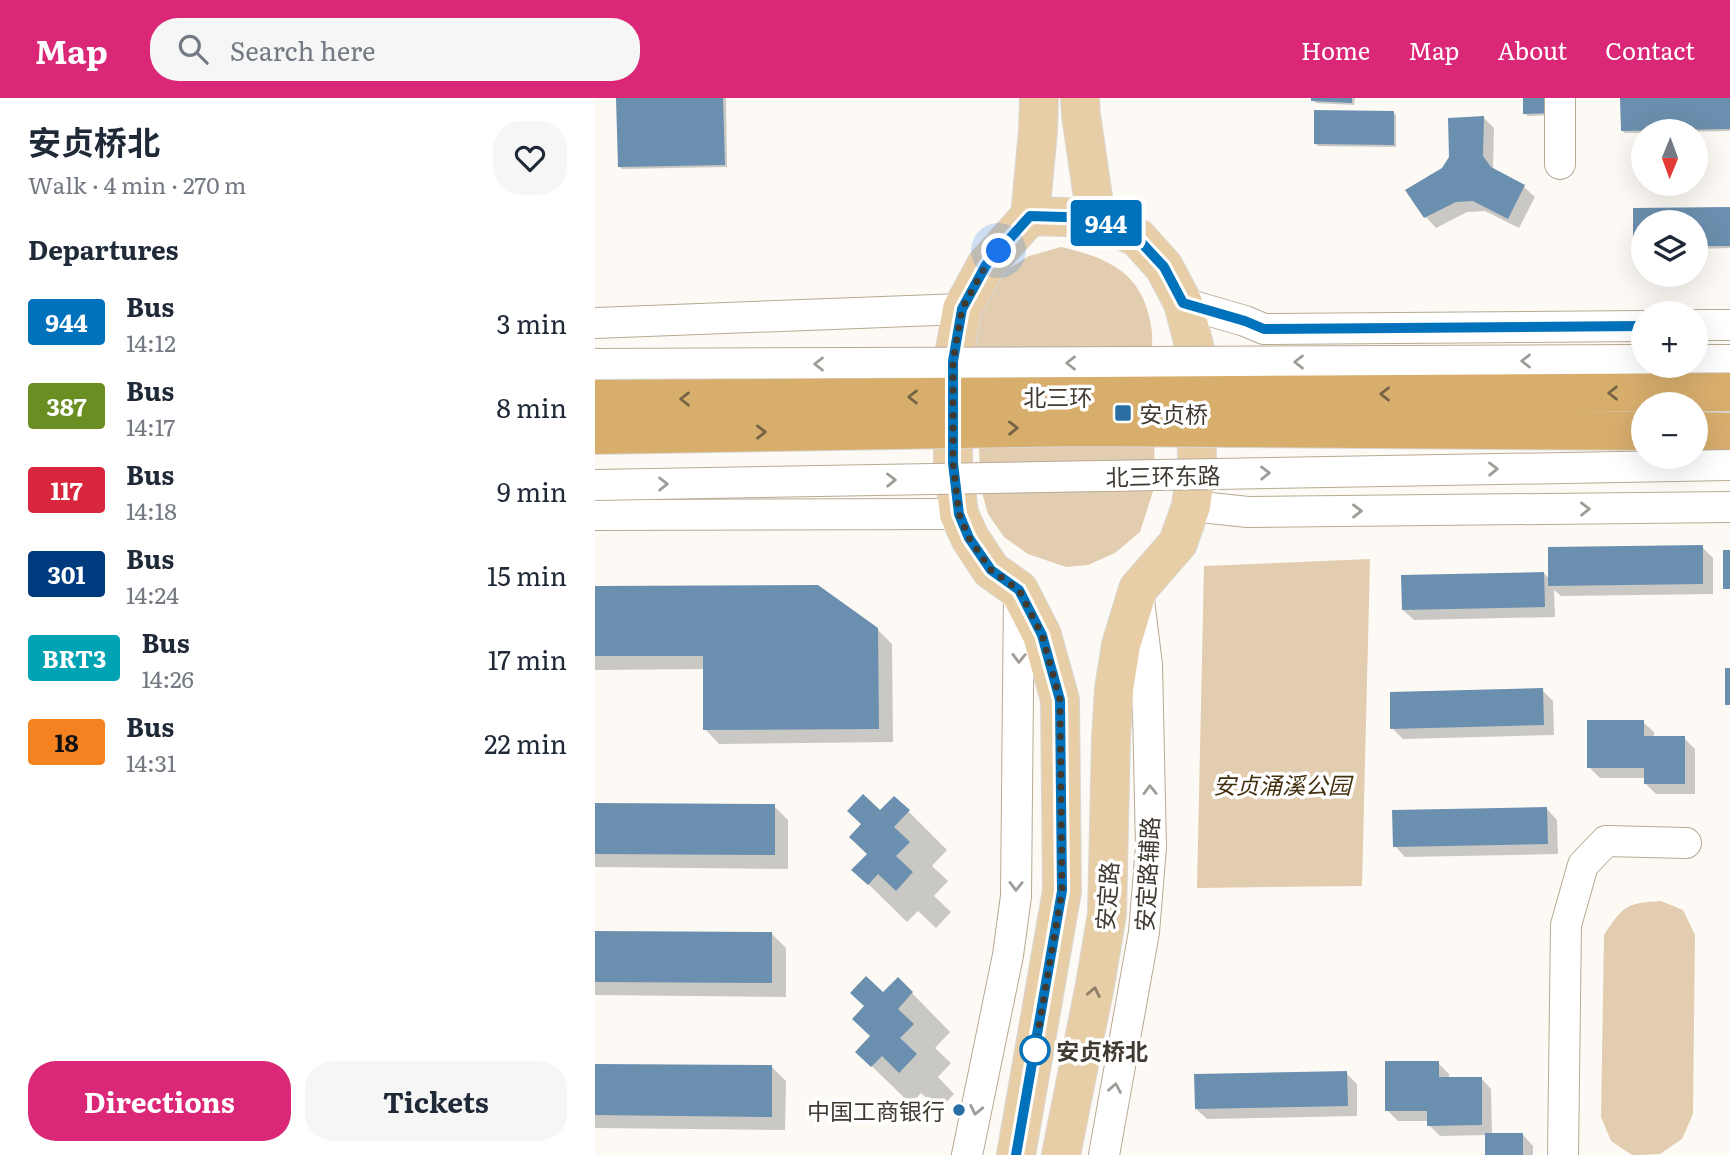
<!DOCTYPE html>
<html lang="en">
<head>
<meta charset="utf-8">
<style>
	:root { --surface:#fff; --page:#f6f6f7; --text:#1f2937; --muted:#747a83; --accent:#db2777 }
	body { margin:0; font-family:Literata,"Noto Sans SC",serif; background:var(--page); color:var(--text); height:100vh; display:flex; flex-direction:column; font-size:26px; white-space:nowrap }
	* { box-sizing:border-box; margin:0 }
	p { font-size:23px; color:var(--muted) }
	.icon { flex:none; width:38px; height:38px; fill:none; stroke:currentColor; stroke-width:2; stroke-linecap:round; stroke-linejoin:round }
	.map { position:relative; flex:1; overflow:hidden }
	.drawer { display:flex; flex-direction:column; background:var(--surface); width:595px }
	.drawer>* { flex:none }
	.badge { padding:0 14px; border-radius:5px; font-size:24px; line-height:46px }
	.needle { width:46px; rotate:181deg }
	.tools { position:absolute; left:1036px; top:21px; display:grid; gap:14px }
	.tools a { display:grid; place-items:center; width:77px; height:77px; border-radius:50%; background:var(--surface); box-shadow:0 7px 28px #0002; font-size:35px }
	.you { position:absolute; width:35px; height:35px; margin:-18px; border:5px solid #fff; border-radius:50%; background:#1a73e8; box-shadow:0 0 0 10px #1a73e833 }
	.map>.badge { position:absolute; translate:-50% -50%; box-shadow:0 0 0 4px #fff }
	h2 { padding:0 28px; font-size:26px; line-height:63px }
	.round { display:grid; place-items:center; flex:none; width:74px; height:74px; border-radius:28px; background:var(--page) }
	.summary { display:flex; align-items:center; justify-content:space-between; height:119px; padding:0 28px }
	h1 { font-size:33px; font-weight:700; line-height:52px }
	.action { display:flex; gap:14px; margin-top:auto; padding:14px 28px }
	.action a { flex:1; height:80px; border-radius:28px; background:var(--accent); color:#fff; font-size:28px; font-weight:700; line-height:80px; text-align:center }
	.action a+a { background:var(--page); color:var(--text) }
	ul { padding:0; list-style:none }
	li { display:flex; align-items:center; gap:21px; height:84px; padding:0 28px }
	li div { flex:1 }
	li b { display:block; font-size:26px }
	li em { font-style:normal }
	li .badge { min-width:77px; font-weight:700; text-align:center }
	header { display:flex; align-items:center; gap:42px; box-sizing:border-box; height:98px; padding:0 35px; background:var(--accent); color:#fff }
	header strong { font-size:33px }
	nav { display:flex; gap:38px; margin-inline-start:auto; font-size:24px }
	.search { width:490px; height:63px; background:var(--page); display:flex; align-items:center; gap:18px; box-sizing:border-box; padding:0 24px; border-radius:28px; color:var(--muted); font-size:26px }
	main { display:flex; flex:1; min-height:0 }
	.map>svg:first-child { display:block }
</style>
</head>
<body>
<header>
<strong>Map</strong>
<div class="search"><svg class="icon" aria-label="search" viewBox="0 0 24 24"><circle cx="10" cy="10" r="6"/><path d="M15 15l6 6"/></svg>Search here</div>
<nav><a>Home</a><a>Map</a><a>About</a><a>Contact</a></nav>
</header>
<main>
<section class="drawer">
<div class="summary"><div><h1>安贞桥北</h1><p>Walk · 4 min · 270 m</p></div><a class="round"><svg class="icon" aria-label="heart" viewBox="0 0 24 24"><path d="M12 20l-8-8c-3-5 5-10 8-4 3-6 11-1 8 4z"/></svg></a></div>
<h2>Departures</h2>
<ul>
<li><span class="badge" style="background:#0072bc;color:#fff">944</span><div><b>Bus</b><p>14:12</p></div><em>3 min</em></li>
<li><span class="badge" style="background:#6b8e23;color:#fff">387</span><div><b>Bus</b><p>14:17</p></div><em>8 min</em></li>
<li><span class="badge" style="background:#d7263d;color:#fff">117</span><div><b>Bus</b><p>14:18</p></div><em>9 min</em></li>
<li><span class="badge" style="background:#003b80;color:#fff">301</span><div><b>Bus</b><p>14:24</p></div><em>15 min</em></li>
<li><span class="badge" style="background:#00a3b4;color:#fff">BRT3</span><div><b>Bus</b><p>14:26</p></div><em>17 min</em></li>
<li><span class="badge" style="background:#f58220;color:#111">18</span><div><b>Bus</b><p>14:31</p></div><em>22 min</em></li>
</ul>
<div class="action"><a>Directions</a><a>Tickets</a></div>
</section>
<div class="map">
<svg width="1135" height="1057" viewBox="0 0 1135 1057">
	<rect width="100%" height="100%" fill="#fdfaf5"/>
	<!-- green -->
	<path fill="#e2cdb0" d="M466,149C518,161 550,177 557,234L560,387L545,434L520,455L493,467L471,469L433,456L409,439L393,416L386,391L378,233L392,195L408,174L434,158Z
		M775,461L767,788L602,790L609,468Z
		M1066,803L1088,812L1100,837L1098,1016L1087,1041L1065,1056L1048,1057H1037L1016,1043L1006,1019L1009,837C1028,808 1031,805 1066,803Z"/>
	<!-- shadow -->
	<path fill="#0003" d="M23,0H131L132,69L27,71L24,68Z
		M718,0H760L759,7L721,5Z
		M929,0L958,17L933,18L930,15Z
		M1027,0H1135V33L1030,35L1027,32Z
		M798,14L801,17V49L723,48L720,45Z
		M889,20L899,30L898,70L901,74L929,89L940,99L924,130L890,113L872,114L841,130L831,119L812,92L848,71Z
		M1135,111V150L1101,151V124H1048V151H1043L1040,148L1039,112Z
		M1107,449L1118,460V496L966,498L959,492L960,519L819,522L808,512L949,475L955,482Z
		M0,490L282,531L297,546L298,644L124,646L110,631V571L0,572Z
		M947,592L958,603L959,637L808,641L797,630Z
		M1048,624L1059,634V640H1089L1100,651V696H1061L1050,685V680H1005L994,669Z
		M0,706L179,708L193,722V771L0,769Z
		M952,711L962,722L963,756L810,759L800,748Z
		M313,713L352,752L337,768L353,783L339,798L356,814L341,830L323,813L312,824L259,772L273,756L285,715Z
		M0,834L177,836L191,850V899L0,897Z
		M317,895L355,934L340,950L356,965L343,979L359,996L344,1012L326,995L316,1006L262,954L277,938L289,897Z
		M843,965L854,976V980H886L896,991L897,1037H928L938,1048V1057H892V1037L845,1038L834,1027V1023H803L792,1012Z
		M0,968L177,969L191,983L190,1032L0,1030Z
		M751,975L762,986V1018L612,1021L601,1011Z"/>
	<!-- building -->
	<path fill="#6b8fae" d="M21,0H128L130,67L23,69Z
		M716,0H757V5L716,3Z
		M928,0H956V15L928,16Z
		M1025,0H1135V31L1026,33Z
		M719,12L799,13V47L719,46Z
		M889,18L888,58L896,69L930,87L913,121L878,103L861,104L829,120L810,92L847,70L854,59L853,20Z
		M1135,109V148H1101V124H1048V149H1038V110Z
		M1108,447V486L953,488V449Z
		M1128,452H1135V491H1128Z
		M949,474L950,509L807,512L806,477Z
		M223,487L283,530L284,631L108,632V558H0V488Z
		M1130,570H1135V607H1130Z
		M948,590L949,627L795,631V594Z
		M992,622H1049V638H1090V686H1049V670H992Z
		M268,696L285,712L299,698L315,712L299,729L315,744L301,758L318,774L301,793L283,776L273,787L256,772L272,756L254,739L266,726L252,713Z
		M0,705L180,706V757L0,756Z
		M952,709L953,746L798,749L797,712Z
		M0,833L177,834V885L0,884Z
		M271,878L288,894L303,879L318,894L303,911L319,926L305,940L322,956L304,975L287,958L276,969L260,954L275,938L257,921L269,908L255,895Z
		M790,963H844V979H887V1027L832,1028V1013H790Z
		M0,966L177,967V1019L0,1017Z
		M752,973L753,1008L600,1011L599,976Z
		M890,1035H928V1057H890Z"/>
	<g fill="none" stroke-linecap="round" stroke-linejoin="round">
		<!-- minor casing -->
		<g stroke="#b8a993" stroke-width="32">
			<path id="minor" d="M965,0V66
				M588,205L650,223L669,231L1048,228
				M0,225L367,211
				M1101,227H1135
				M1101,262H1135
				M596,408L653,414L1135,409
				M0,417L364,416
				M372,1057L413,857L421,798L424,492
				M509,1057L549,834L556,749L552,567L544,502
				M968,1057L971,827L988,767L1011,743L1091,745"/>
		</g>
		<!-- major casing -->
		<g stroke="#d9d8d6" stroke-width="40">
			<path id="major" d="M485,0L486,17L501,120
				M435,118L501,120L543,140L569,169L588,205L600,251L602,364L596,408L583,445L543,491L526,547L519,591L516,640L512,816L500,887L466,1057
				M435,118L443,33L444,0
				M421,1057L467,793L465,602L447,537L424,492L396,472L375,440L364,416L358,365V263L367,211L391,167L435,118"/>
		</g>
		<!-- highway casing -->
		<g stroke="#d9d8d6" stroke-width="40">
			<path id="highway" d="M1101,333L1135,334"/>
		</g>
		<!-- minor -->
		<use href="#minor" stroke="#fff" stroke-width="30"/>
		<!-- major -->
		<use href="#major" stroke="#e8cea7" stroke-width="38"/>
		<!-- highway -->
		<use href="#highway" stroke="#d8ae6d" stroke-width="38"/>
		<!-- minor-bridge casing -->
		<g stroke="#b8a993" stroke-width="32" stroke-linecap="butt">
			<path id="minor-bridge" d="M0,266L1048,262
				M0,387L1135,367"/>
		</g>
		<!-- highway-bridge casing -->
		<g stroke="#d9d8d6" stroke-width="40" stroke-linecap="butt">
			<path id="highway-bridge" d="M0,301L1135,294
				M0,337L488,329L1048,333"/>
		</g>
		<!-- minor-bridge -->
		<use href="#minor-bridge" stroke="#fff" stroke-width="30"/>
		<!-- highway-bridge -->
		<use href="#highway-bridge" stroke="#d8ae6d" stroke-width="38"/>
	</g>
	<!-- one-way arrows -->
	<defs><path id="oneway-chevron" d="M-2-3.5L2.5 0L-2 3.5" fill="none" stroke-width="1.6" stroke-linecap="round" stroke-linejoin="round" transform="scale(1.75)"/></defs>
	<g stroke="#a09c98">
		<use href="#oneway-chevron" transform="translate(931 263) rotate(180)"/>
		<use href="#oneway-chevron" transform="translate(704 264) rotate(180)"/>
		<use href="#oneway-chevron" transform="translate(476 265) rotate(180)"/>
		<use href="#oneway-chevron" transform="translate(224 266) rotate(180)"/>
		<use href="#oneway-chevron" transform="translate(898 371) rotate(-1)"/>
		<use href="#oneway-chevron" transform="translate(670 375) rotate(-1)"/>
		<use href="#oneway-chevron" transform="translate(296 382) rotate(-1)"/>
		<use href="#oneway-chevron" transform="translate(68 386) rotate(-1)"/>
		<use href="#oneway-chevron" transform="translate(990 411) rotate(-1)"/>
		<use href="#oneway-chevron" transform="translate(762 413) rotate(-1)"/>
		<use href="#oneway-chevron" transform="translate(424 560) rotate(91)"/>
		<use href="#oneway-chevron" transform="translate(555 692) rotate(-91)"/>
		<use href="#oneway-chevron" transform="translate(421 788) rotate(91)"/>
		<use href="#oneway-chevron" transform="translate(520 990) rotate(-80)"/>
		<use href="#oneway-chevron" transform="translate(381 1012) rotate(102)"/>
	</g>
	<g stroke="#756346">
		<use href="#oneway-chevron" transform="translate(1018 295) rotate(180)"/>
		<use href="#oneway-chevron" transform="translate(790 296) rotate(180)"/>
		<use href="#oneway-chevron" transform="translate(318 299) rotate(180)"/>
		<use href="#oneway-chevron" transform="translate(90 301) rotate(180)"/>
		<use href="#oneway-chevron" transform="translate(418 330) rotate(-1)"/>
		<use href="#oneway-chevron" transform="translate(166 334) rotate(-1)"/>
	</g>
	<use stroke="#8c7d66" href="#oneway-chevron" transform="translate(499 894) rotate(-79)"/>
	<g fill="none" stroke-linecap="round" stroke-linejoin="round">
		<!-- line casing -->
		<g stroke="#fff" stroke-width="16">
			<path id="line" d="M421,1057L467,793L465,602L447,537L424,492L396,472L374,440L364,416L358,365V263L367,211L391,167L435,118L501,120L542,140L569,169L588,205L650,223L669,231L1048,228"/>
		</g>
		<!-- line -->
		<use href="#line" stroke="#0072bc" stroke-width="10"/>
		<!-- walk -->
		<path stroke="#403a31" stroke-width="7" stroke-dasharray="0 12.6" d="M404,153L391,167L367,211L358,263V365L364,416L374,440L396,472L424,492L447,537L465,602L467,793L440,952"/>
	</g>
	<!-- markers -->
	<g fill="#2a6fa4" stroke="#fff" stroke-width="2.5">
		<rect x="519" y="306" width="18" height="18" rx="3.5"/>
		<circle cx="364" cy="1012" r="7"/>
	</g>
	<circle fill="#fff" stroke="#0072bc" stroke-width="3.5" cx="440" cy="952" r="14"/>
	<g text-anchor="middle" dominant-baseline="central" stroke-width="7" stroke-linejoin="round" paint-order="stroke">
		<!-- street labels -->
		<g font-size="23" fill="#403a31" stroke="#fff">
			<text x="463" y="298">北三环</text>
			<text transform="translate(568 377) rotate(-1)">北三环东路</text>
			<text transform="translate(551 776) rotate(-87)">安定路辅路</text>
			<text transform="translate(511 798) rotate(-86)">安定路</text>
		</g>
		<!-- poi labels -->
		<g font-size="23" fill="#403a31" stroke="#fff" text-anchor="start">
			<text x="544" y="315">安贞桥</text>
			<text x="350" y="1012" text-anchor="end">中国工商银行</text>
		</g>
		<!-- park labels -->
		<g font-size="23" font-style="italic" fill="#432f0e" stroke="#fff">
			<text x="687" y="686">安贞涌溪公园</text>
		</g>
		<!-- stop labels -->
		<g font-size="23" font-weight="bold" fill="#403a31" stroke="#fff" text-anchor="start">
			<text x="461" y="952">安贞桥北</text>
		</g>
	</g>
</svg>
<div class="tools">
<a><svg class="needle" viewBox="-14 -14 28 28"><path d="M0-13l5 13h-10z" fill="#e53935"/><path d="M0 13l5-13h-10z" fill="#747a83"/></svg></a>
<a><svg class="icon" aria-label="layers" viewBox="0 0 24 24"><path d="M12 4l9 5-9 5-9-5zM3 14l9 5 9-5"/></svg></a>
<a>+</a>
<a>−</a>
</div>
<div class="you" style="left:404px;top:153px"></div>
<b class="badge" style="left:511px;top:125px;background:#0072bc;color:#fff">944</b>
</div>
</main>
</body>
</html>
